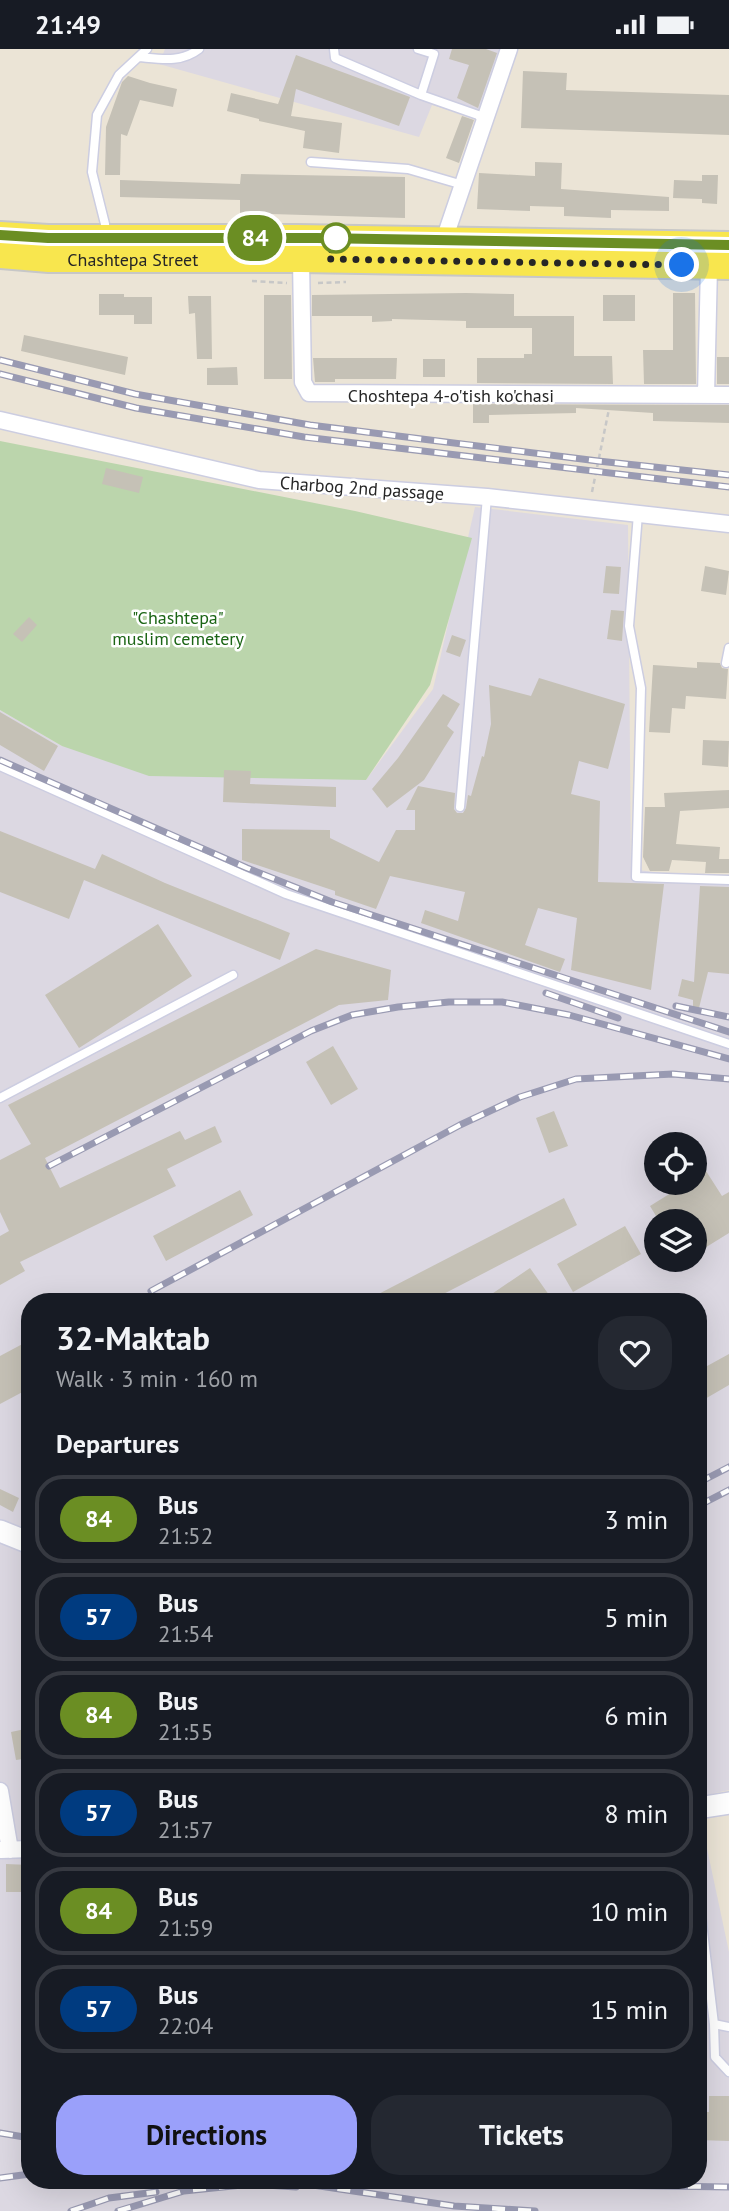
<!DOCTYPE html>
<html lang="en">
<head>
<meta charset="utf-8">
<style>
	:root { --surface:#171b24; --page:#242831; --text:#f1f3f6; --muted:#9ea1a6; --line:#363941; --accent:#9aa0fa }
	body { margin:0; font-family:"PT Sans",sans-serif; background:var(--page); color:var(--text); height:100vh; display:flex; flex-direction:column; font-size:26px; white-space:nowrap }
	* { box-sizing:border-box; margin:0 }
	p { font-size:23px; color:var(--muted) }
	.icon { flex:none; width:38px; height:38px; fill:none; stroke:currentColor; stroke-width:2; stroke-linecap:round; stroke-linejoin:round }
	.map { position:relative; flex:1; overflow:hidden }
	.panel { position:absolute; left:21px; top:1244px; width:686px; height:896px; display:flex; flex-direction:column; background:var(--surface); border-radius:28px; box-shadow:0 7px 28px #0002 }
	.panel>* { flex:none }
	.badge { padding:0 14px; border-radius:23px; font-size:24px; line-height:46px }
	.buttons { position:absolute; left:644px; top:1083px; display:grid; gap:14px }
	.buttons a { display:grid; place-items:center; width:63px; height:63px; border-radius:50%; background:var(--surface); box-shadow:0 7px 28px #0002; font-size:35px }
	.you { position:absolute; width:35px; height:35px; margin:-18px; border:5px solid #fff; border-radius:50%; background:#1a73e8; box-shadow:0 0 0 10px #1a73e833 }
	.map>.badge { position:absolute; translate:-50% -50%; box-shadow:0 0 0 4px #fff }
	h2 { padding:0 35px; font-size:26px; line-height:63px }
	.round { display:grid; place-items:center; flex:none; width:74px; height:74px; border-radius:28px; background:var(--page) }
	.head { display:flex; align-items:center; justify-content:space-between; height:119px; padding:0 35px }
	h1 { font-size:33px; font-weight:800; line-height:52px }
	.button { display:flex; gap:14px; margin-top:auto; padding:14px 35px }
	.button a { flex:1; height:80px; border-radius:28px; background:var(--accent); color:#111; font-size:28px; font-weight:800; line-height:80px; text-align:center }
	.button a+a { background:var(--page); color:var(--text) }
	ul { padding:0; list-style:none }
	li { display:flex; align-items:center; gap:21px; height:88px; margin:0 14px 10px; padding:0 21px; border:4px solid var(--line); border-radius:28px }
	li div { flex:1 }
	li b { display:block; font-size:26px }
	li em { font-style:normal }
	li .badge { min-width:77px; font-weight:700; text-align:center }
	.status { display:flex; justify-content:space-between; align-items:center; height:49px; padding:0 35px; background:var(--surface); direction:ltr }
	.status svg { height:19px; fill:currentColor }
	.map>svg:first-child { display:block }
</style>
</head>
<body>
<div class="status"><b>21:49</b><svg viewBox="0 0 49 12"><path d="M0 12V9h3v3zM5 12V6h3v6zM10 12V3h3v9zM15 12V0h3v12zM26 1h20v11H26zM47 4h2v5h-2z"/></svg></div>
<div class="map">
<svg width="729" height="2162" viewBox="0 0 729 2162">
	<rect width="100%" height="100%" fill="#ebe4d6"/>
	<!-- industrial -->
	<path fill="#dcd8e2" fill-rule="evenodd" d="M165,0H504L478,70L432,56L419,88L159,15Z
		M475,458L628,476L631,820L729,833V1741L698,1748V1253H30V2132H698V1757L729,1903V2162H0V661L62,697L366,731L433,640ZM656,1096H695V1134H656ZM656,1172H695V1211H656Z"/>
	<!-- cemetery -->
	<path fill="#bbd5ac" d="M0,392L355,462L472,489L430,636L366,731L149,727L62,697L0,661Z"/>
	<!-- building -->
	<path fill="#c5c1b6" d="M452,0H486L497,4L478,59L457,49L469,16L449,10Z
		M296,6L410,48L399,77L296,40L291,67L342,74L339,104L303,99L305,82L259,72V70L227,62L231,44L278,55Z
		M523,22L567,24L566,41L729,46V86L521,79Z
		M128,27L150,34L177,40L173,58L140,51L127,87L121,85L120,126H105L106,78L122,33Z
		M462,67L474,71L459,114L446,109Z
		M535,113L562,114L561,140L669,148V162L611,161V169L564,167V158L530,157V162L477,160L479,124L535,127Z
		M241,125L405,128V169L240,164V151L120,148V131L240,135Z
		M702,126H718L717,155L702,154V150L673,149L674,131L702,132Z
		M466,244L514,245V267H574V307H612L613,335L477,334V309H524V305H532V279H466V272L392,270V272L372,273V267H312V246Z
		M673,244H695L696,335H644L643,301H673Z
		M99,245H124V248H152V275H134V266H99Z
		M264,246H291L292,330H264Z
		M603,246H635V272H603Z
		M188,247H211L212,310H197L195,264L189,265Z
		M24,286L128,308L125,326L21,302Z
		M717,308H729V335H717Z
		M313,309H397L396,330H335V333H315Z
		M423,310H445V328H423Z
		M237,318L238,336H207V319Z
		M473,355L729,356V374L653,372V364L576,359V364L489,366V374H473Z
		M106,419L143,428L139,444L102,435Z
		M606,517L621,518L619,545L603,544Z
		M705,517L729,522L726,546L701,542Z
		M611,561L624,562L622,592L607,590Z
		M29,568L37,576L22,593L13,585Z
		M452,586L466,591L460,608L446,603Z
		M697,613L720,614L722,619L728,620L726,650L686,647L685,660L672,659L670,684L649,683L653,616L697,619Z
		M539,629L625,655L608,720L579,712L571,745L600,752L598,833L664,835L651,941L571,921L577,869L538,859L525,896L565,910L560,923L421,874L425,861L458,872L465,843L390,827L376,860L335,846V842L242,811V780L330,781V789L379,813L396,781H415V761H406L418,737L455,744L454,760L457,764H463L466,759L468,746L471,747L482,707L484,708L491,675L489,636L531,647Z
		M443,645L460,655L447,677L454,683L424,731L387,759L372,740L398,709Z
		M0,663L58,697L44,722L0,696Z
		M703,691L729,692L728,718L702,716Z
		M224,721L251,722L250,735L336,738V758L223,753Z
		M729,741V759L680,762L676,795L720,798L719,810H729V824H705L706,813L672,811L669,822H650L643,808L645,758H665L664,744Z
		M0,782L95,820L102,805L165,834L290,884L280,911L84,831L69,870L0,843Z
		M700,837L729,838V925L708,923L699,959H693V951L678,947L682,930L694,933Z
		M158,875L192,927L79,999L45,946Z
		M316,900L391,921L388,951L339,956L45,1109L60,1139L180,1082L185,1091L215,1077L222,1093L167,1120L176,1137L20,1213L25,1222L0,1236V1187L9,1182L0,1163V1111L31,1095L8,1056Z
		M333,997L358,1040L331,1056L306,1013Z
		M554,1062L568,1097L549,1104L536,1069Z
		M706,1122L722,1147L729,1143V1184L695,1205V1172H659L650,1157L687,1134H695V1129Z
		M240,1141L253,1166L166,1212L153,1187Z
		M564,1149L577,1176L428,1253H363Z
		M625,1177L641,1205L573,1243L557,1215Z
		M530,1219L554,1253H480Z
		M30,1291V1339L0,1355V1307Z
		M729,1305V1336L698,1354V1322Z
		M0,1440L19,1449L13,1463L0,1456Z
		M30,1679V1709L16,1711L11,1683Z
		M6,1815L30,1816V1843H6Z
		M709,2047H729V2092L698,2091V2063H709Z"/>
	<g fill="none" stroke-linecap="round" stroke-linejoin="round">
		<!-- service casing -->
		<g stroke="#cccde1" stroke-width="11">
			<path id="service" d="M334,0L335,9L421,46L478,66L484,73
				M418,0L434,5L421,46
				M139,8C161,10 181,14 199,0
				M311,113L408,120L463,136
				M105,175L92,123L97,66L119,26L147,0
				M638,465L629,577L641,639L636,828L729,831
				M726,614L729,599
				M0,717L286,845L729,995
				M460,758L487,448
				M0,1049L233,926
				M698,1840L714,1975L715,2008L729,2023
				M714,1975L729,1978"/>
		</g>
		<!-- minor casing -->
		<g stroke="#cccde1" stroke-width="19">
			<path id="minor" d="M444,191L509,0
				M301,210L303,333L309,344L729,346
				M706,346L709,217
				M0,371L259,431L487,448L729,475
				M0,1742L10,1801
				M1,1801L30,1800"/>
		</g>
		<!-- tertiary casing -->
		<g stroke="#cccde1" stroke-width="24">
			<path id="tertiary" d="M0,1482L30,1494
				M698,1759L729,1754"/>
		</g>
		<!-- primary casing -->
		<g stroke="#c7c7c7" stroke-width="30">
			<g id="primary">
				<path d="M0,186L48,189H298L729,196"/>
				<path id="s1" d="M0,206L49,210H301L729,217"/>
			</g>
		</g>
		<!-- path -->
		<path stroke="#c7c7c7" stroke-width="2.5" stroke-dasharray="5 3.5" stroke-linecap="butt" d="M252,232L287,234
			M318,234L346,233
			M592,443L609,360"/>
		<!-- service -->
		<use href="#service" stroke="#fff" stroke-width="8"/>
		<!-- minor -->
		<use href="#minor" stroke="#fff" stroke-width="16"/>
		<!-- tertiary -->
		<use href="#tertiary" stroke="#fff" stroke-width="21"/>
		<!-- primary -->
		<use href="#primary" stroke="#f8e64e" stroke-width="26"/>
		<!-- rail casing -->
		<g stroke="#999ab2" stroke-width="7">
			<path id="rail" d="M0,311L135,345L310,376L598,412L729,426
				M0,325L136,359L304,388L729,438
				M0,711L247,819L332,853L729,983
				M546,944L618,969
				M676,957L729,968
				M49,1117L311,982L352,966L398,958L449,953H502L569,966L729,1010
				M151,1242L460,1076L520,1048L576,1030L673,1025L729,1030
				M698,1434L729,1418
				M698,1457L729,1441
				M0,2084L30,2089
				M0,2129L30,2125
				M286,2132L454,2157L535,2162
				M324,2132L729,2138
				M71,2162L109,2149L156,2143
				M118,2162L184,2142L252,2135L296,2138"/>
		</g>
		<!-- rail -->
		<use href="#rail" stroke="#fff" stroke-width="4.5" stroke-dasharray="13" stroke-linecap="butt"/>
	</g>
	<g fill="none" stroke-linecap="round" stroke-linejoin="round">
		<!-- line casing -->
		<g stroke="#fff" stroke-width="16">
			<path id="line" d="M0,186L48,189H317L729,196"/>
		</g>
		<!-- line -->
		<use href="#line" stroke="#6b8e23" stroke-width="10"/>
		<!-- walk -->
		<path stroke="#262626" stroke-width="7" stroke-dasharray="0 12.6" d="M336,189L328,210L682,216"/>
	</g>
	<!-- markers -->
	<circle fill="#fff" stroke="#6b8e23" stroke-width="3.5" cx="336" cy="189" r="14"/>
	<g text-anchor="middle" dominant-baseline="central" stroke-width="5" stroke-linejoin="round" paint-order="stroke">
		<!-- street labels -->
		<g font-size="18" fill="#262626" stroke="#fff">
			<text stroke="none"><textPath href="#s1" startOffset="133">Chashtepa Street</textPath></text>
			<text x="451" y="346">Choshtepa 4-o'tish ko'chasi</text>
			<text transform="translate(362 439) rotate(4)">Charbog 2nd passage</text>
		</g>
		<!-- park labels -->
		<g font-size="18" fill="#1b6515" stroke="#fff">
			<text x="178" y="568">"Chashtepa"<tspan x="178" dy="21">muslim cemetery</tspan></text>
		</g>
	</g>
</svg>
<div class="buttons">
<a><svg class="icon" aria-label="locate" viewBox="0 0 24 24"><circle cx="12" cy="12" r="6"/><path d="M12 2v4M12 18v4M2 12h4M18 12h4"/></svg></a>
<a><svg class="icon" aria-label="layers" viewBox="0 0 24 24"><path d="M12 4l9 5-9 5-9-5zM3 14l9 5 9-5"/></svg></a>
</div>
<div class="you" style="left:682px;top:216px"></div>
<b class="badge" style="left:255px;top:189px;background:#6b8e23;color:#fff">84</b>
<section class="panel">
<div class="head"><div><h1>32-Maktab</h1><p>Walk · 3 min · 160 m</p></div><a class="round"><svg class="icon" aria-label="heart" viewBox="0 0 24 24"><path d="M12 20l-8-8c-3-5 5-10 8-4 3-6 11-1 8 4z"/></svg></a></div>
<h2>Departures</h2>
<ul>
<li><span class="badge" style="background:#6b8e23;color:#fff">84</span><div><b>Bus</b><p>21:52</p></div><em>3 min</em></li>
<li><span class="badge" style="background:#003b80;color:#fff">57</span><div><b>Bus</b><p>21:54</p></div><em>5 min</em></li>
<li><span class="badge" style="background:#6b8e23;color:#fff">84</span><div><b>Bus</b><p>21:55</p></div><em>6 min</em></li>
<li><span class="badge" style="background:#003b80;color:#fff">57</span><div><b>Bus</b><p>21:57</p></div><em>8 min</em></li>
<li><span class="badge" style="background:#6b8e23;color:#fff">84</span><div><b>Bus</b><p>21:59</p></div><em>10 min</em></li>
<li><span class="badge" style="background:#003b80;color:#fff">57</span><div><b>Bus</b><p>22:04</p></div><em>15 min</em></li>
</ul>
<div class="button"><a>Directions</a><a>Tickets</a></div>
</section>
</div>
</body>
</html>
